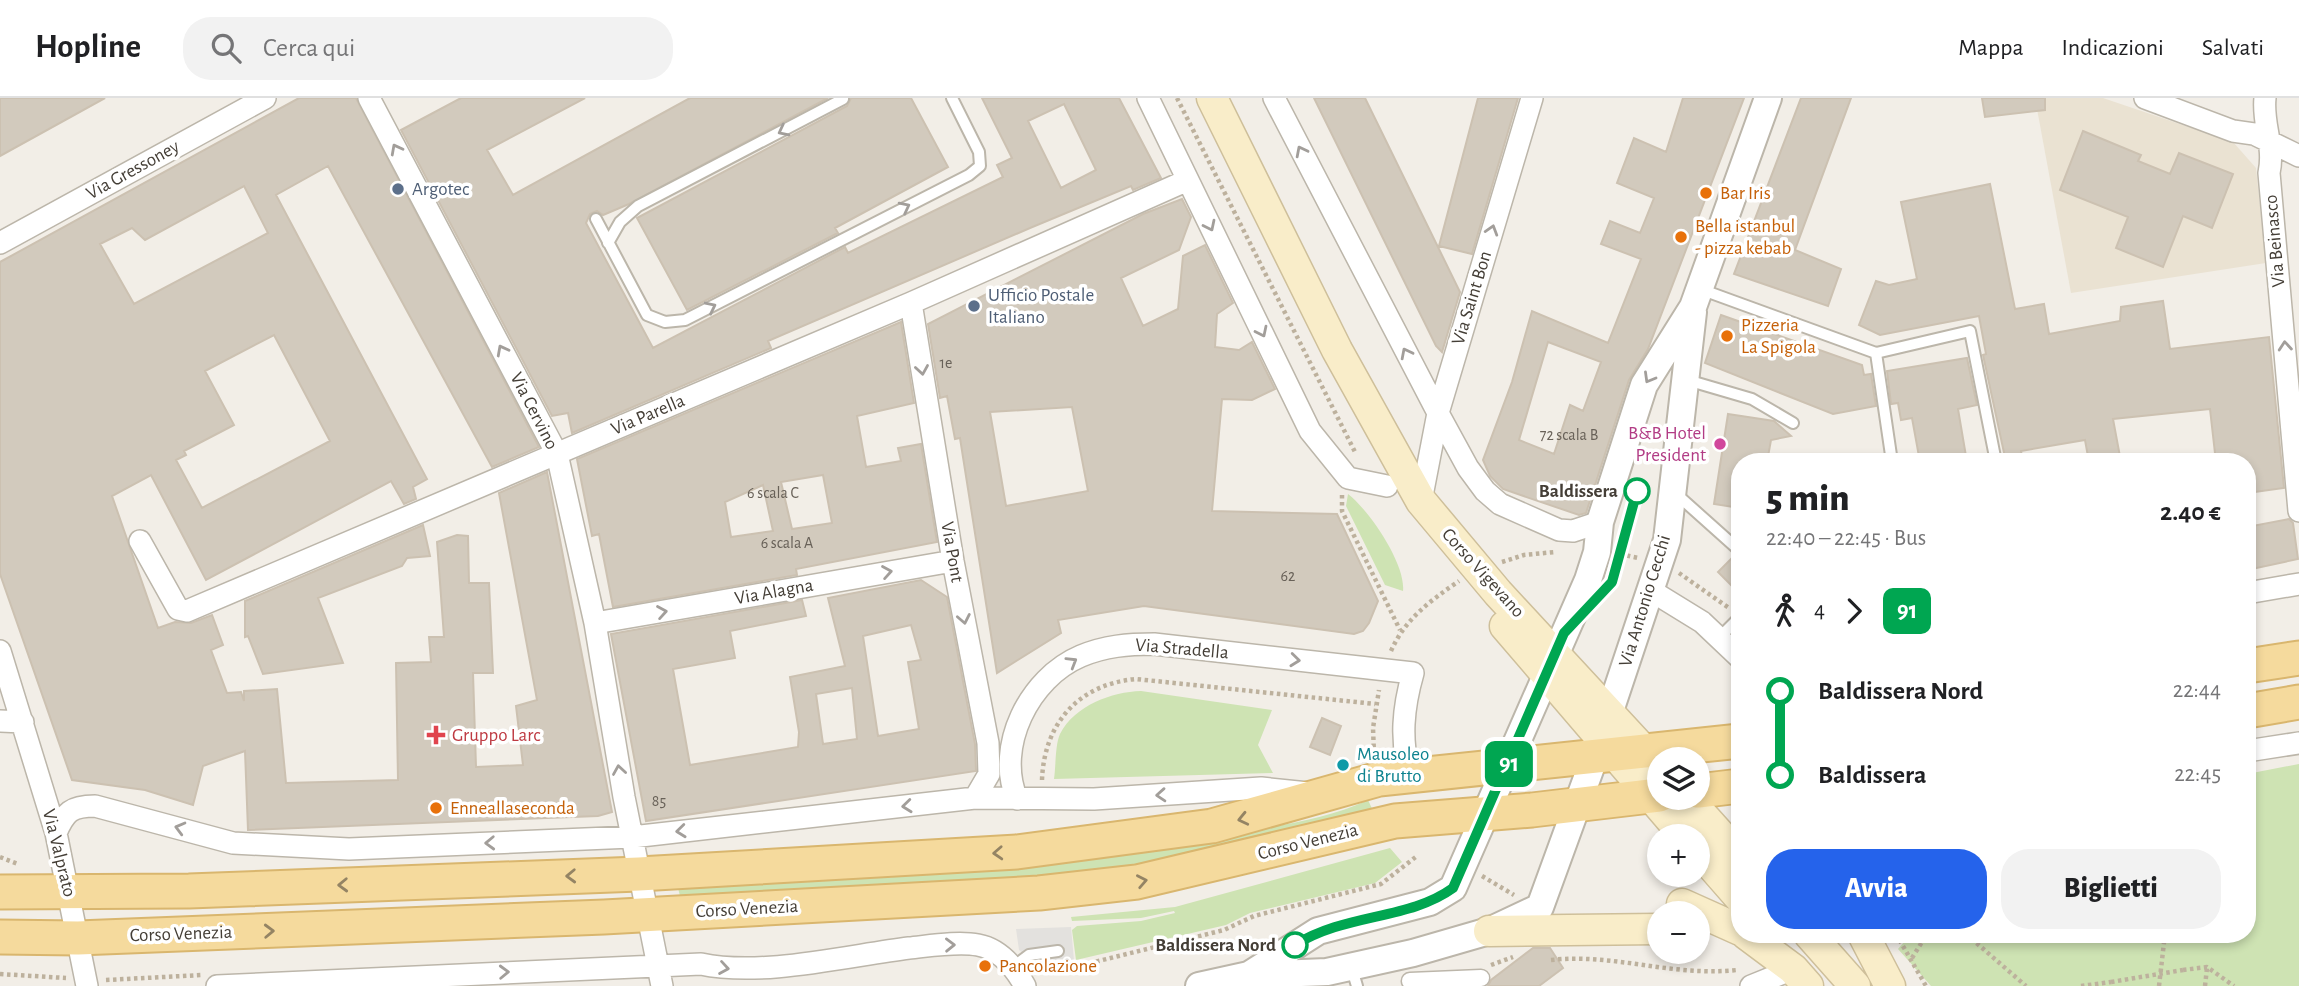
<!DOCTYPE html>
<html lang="it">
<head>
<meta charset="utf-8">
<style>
	:root { --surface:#fff; --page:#f2f2f2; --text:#202124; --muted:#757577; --line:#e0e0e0; --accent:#2563eb }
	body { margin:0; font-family:"Alegreya Sans",sans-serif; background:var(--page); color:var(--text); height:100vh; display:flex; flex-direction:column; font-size:26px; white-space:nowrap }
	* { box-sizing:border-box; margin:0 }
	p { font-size:23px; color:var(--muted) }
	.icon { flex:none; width:38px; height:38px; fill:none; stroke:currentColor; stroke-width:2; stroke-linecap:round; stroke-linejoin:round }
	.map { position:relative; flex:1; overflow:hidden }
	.drawer { position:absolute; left:1731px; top:355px; width:525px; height:490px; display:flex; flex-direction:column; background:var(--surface); border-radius:28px; box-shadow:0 4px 10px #0003 }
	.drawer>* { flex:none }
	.badge { padding:0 14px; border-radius:10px; font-size:24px; line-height:46px }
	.buttons { position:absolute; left:1647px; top:649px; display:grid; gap:14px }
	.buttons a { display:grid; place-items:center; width:63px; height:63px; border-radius:50%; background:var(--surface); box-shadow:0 4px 10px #0003; font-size:35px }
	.map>.badge { position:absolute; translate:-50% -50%; box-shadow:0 0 0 4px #fff }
	.legs { display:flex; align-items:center; gap:10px; height:77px; padding:0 35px; font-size:23px }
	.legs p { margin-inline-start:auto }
	.overview { display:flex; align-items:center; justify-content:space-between; height:119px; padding:0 35px }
	h1 { font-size:38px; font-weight:800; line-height:52px }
	.primary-button { display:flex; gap:14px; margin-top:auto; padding:14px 35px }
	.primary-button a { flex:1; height:80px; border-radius:28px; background:var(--accent); color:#fff; font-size:28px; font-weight:800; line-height:80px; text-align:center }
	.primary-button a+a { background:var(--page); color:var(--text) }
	ul { padding:0 35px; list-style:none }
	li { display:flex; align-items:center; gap:24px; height:84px; font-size:26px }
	li i { display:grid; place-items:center; width:10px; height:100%; margin:0 9px; background:currentColor }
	li i::after { content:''; width:18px; height:18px; margin:-9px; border:5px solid; border-radius:50%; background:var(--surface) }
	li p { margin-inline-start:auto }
	li:first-child i { background:linear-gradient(#0000 50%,currentColor 0) }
	li:last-child i { background:linear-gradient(currentColor 50%,#0000 0) }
	header { display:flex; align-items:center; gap:42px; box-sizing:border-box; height:98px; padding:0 35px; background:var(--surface); border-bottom:2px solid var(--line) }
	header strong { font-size:33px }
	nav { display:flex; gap:38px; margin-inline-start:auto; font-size:24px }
	.search { width:490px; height:63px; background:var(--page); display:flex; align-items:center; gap:18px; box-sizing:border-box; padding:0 24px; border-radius:28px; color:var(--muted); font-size:26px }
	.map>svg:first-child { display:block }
</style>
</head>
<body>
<header>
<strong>Hopline</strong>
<div class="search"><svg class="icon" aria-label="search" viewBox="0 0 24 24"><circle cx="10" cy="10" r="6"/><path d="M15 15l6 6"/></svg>Cerca qui</div>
<nav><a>Mappa</a><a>Indicazioni</a><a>Salvati</a></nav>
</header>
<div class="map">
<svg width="2299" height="888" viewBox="0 0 2299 888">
	<rect width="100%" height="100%" fill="#f2eee7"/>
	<!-- education -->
	<path fill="#eae2d2" d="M2035,0H2103L2233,44L2256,70L2266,165L2071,195Z"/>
	<!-- green -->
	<path fill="#cee3b3" d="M1348,396C1369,412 1406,466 1403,493L1385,487L1346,408Z
		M1141,593L1272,612L1258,647L1273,675L1054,681C1056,668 1055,647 1060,636C1075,607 1112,594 1141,593Z
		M2299,666V888H1931L1898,851L1911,836H2247V676Z
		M1368,702L1375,717L1310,735L1077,778L681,802L678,790C867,779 1059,778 1244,735C1285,726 1330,720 1368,702Z
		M1390,750L1402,764L1375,785L1250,815L1226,827L1076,862L1072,832L1077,828L1141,823L1175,815L1174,813L1141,820L1072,823L1071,819L1175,809Z"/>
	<!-- parking -->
	<path fill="#e3e1de" d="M1071,829L1074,863L1040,869L1019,852L1016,831Z"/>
	<!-- building -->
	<path fill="#d2cabd" stroke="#ccc1b1" stroke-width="2" fill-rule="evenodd" d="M0,0H105L0,58Z
		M299,0H356L539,349L492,369L328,68L276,97L427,381L413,389L416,401L404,406L391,383L206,482L151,377L112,398L158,530L175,524L191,525L212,517L223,547L211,552L227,595L241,594L244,603V593L277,591L286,685L398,682L396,565L431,564L429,539H444L437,444L457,437L468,438L469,485H489L493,575H473L476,669L523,667L516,608L537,602L499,395L547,374L612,714L598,718L248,732L245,653L203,668L193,707L145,692L72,682L0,476V164ZM244,88L268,135L134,206L100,146L132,130L145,142ZM274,237L330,343L202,410L176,362L186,357L184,353L234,327L205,273Z
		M461,0H585L487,52L513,97L690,0H828L629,106L603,117L597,113L590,116L586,125L653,250L845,149L848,155L1003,79L997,67L1012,60L982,0H1119L1161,80L1133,92L1131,88L1030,130L768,243L771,250L572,335L568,315L552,318L401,32ZM1064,6L1096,72L1061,90L1028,23Z
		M851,0H911L948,69L835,130L838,135L687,212L637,120L847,8Z
		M1314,0H1365L1460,194L1442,254L1436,248Z
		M1478,0H1518L1472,156L1439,148Z
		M1683,0H1744L1648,251L1629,282L1586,415L1579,417L1503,391L1490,378L1483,362L1512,284L1532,213L1608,245L1641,161L1601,146L1610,123L1640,135L1654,100L1617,85L1634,40L1666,54ZM1548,244L1601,264L1583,313L1570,307L1554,356L1519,342Z
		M1801,0H1851L1795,152L1841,171L1828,208L1734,176Z
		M1982,0H2045V12L1985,19Z
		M2083,33L2141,57L2138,63L2170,76L2179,55L2233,76L2212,130L2183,118L2163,169L2116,150L2128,119L2060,92Z
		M1990,86L2015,211L2044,206L2049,236L2120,223L2121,209L2163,203L2170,251L2269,239L2284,390L2247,395V364H2216L2210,311L2113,321L2121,364H2089L2085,342L2021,353L2023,364H2006L1983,257L1986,256L1979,218L1880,237L1859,227L1876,183L1889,187L1917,181L1901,104Z
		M1182,101L1191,119L1179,152L1121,180L1143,228L1178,211L1183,158L1205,147L1233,205L1217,216L1215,249L1239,252L1252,244L1275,291L1252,302L1222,301L1212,413L1337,416L1378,503L1369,525L1363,533L1354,536L1144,508L1058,522L1061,535L997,575L960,340L955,341L947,298L940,300L928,226L1143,116ZM1072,309L1088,393L1006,408L990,314Z
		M1721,217L1862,267L1864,277L1871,276L1876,308L1833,316L1705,265Z
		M901,224L914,305L857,318L866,369L901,363L898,350L921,346L937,444L796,471L797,477L613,509L599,436L592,438L577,361ZM823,377L832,425L792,431L781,384ZM763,387L773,433L731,439L725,404Z
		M1967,260L1977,307L1958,311L1967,364H1920L1912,320L1901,322L1898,305L1891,306L1887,273Z
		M1728,316L1774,323L1791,338L1771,342L1767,364H1740V410L1714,406Z
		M2289,421L2293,425L2298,461L2247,472V429Z
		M423,427L430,458L407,460L402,468L318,500L343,565L263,576L248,538L245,539V503Z
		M1734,458L1740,461V496L1718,474Z
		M921,482L947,499L975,646L976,673L646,723L611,536L802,502L806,518L730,533L735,560L673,571L690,667L798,649L799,634L790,579L845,568L828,500ZM911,527L921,562L908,564L919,631L878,638L863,538ZM852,590L857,641L823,646L816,596Z
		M1322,620L1341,628L1330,657L1310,649Z
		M1533,850H1550L1563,870L1539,888H1488L1491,882Z"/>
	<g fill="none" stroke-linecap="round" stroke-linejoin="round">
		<!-- service casing -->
		<g stroke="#bcb6aa" stroke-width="14">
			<path id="service" d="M596,121L647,217L665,224L685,222L969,77L980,68L979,54L952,0
				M608,145L620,124L638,108L843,1
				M1700,191L1876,255L1970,233L1996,364
				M1876,255L1892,364
				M1687,282L1752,301L1793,325
				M1674,394L1740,453
				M1720,539L1740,519
				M1351,868L1357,888
				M1013,869L1029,857L1058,853"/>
		</g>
		<!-- pedestrian casing -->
		<g stroke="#bcb6aa" stroke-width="19">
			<path id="pedestrian" d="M1410,883L1481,880"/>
		</g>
		<!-- minor casing -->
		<g stroke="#bcb6aa" stroke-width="24">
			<path id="minor" d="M369,0L557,356L595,525L624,699L662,888
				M1148,0L1310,333L1348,380L1387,388
				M1274,0L1438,315L1468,370L1485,393L1500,406L1559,432L1573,433L1600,424
				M2145,0L2233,33L2254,36L2299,58
				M2265,0C2262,26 2275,48 2269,75L2299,413
				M0,145L265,0
				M911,205L953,463L988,645L989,676L975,700
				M1421,403L1438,315L1532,0
				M140,443L178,511L187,513L911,205L1188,82
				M1650,492L1702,524L1740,560
				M2247,495L2299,486
				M595,525L953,463
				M0,553L56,735L87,888
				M0,623L23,624
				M2247,653L2299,645
				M1017,701C995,649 1029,580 1081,558C1105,548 1128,546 1154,546L1413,575C1403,610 1400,642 1410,677
				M56,735C65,714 71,708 95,708L233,745L349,751L632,739L975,700L1094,701L1261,690L1308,695
				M217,888L701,866C762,879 846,858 909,850C929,848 958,843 978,847C1000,851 1015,870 1025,888
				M1751,888L1793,871"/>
		</g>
		<!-- tertiary casing -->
		<g stroke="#bcb6aa" stroke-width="30">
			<path id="tertiary" d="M1249,877L1318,833L1430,804L1453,790L1588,482L1597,454L1600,424L1644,287L1693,209L1768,0
				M1199,888L1249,877L1327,874L1413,855L1489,833L1540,809L1595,658L1667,442L1693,214"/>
		</g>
		<!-- secondary casing -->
		<g stroke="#cebf9a" stroke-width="33">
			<path id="secondary" d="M1212,0L1337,252L1421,403L1498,495L1659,669
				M1505,528L1685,738
				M1687,700L1740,759
				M1698,752L1740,800
				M1682,806L1740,832
				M1489,833L1659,831
				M1746,836L1793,871L1808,888
				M1809,836L1855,888
				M1863,836L1890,888"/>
		</g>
		<!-- primary casing -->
		<g stroke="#d9b66e" stroke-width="37">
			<path id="primary" d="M2247,568L2299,560
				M2247,613L2299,604
				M1698,693L1740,688
				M0,794L189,793L639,776L1017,754L1212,728L1379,681L1740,643
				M0,839L78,840L604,819L1039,795L1137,784L1395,723L1532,712L1659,697"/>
		</g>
		<!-- path -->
		<path stroke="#bdb19d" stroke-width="4.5" stroke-dasharray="3.5 3.5" stroke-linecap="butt" d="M1177,0L1356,356
			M1342,397V413L1400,532
			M1620,456L1638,460
			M1502,464L1524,457L1555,454
			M1679,475L1729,510
			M1391,553C1405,521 1430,503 1459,483
			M1374,656L1373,630L1379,592
			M1042,682C1044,625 1079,586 1136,581L1375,606
			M0,759L18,766
			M1482,778L1514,797
			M1896,836L1926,888
			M1966,836L2026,888
			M1912,860L1927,836
			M1551,862C1615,855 1671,879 1737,872
			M1491,867L1513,859
			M1041,872L1066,871L1224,832L1254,818L1381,786L1417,758
			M2183,872L2207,869L2234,888
			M0,876L66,880
			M106,882L202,877
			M2081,888L2111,884
			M2159,888L2165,836
			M2205,888L2207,870"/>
		<!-- service -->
		<use href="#service" stroke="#fff" stroke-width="10"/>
		<!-- pedestrian -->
		<use href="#pedestrian" stroke="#fff" stroke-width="16"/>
		<!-- minor -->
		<use href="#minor" stroke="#fff" stroke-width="21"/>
		<!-- tertiary -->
		<use href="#tertiary" stroke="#fff" stroke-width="26"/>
		<!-- secondary -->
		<use href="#secondary" stroke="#f9edc9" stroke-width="30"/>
		<!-- primary -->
		<use href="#primary" stroke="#f5da9d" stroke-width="33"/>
		<!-- path-bridge -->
		<path stroke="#bdb19d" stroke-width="4.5" stroke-dasharray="3.5 3.5" stroke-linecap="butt" d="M2111,884L2183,872"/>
	</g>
	<!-- one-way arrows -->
	<defs><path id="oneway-chevron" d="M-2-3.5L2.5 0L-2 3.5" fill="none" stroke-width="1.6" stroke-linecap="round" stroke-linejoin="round" transform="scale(1.75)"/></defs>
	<g stroke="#a29e9a">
		<use href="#oneway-chevron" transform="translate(783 33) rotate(153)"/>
		<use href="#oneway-chevron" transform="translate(396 51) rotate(-118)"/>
		<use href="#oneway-chevron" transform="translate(1301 53) rotate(-117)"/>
		<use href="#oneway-chevron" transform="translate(905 109) rotate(-27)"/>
		<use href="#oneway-chevron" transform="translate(1210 128) rotate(64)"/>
		<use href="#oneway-chevron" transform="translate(1492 132) rotate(-73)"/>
		<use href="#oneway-chevron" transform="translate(711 209) rotate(-26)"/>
		<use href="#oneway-chevron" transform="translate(1262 234) rotate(64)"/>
		<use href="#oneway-chevron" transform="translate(2285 248) rotate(-95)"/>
		<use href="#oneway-chevron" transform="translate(502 252) rotate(-118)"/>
		<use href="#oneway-chevron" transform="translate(1406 255) rotate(-117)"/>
		<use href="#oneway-chevron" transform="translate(922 272) rotate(81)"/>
		<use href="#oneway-chevron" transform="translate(1649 280) rotate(120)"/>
		<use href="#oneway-chevron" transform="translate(887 474) rotate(-10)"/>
		<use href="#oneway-chevron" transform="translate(662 514) rotate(-10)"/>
		<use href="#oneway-chevron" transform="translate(964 521) rotate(79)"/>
		<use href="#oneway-chevron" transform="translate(1295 562) rotate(6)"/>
		<use href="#oneway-chevron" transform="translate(1072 564) rotate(-31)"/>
		<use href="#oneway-chevron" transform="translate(619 672) rotate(-99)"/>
		<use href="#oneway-chevron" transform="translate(1161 697) rotate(176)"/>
		<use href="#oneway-chevron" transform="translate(907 708) rotate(174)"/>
		<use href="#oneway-chevron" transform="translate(180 730) rotate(-165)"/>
		<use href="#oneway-chevron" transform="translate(681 733) rotate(174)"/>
		<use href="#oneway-chevron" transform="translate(490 745) rotate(178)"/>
		<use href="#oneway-chevron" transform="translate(950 847) rotate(-1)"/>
		<use href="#oneway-chevron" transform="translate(724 870) rotate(9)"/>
		<use href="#oneway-chevron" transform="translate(504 874) rotate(-2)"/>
	</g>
	<g stroke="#948464">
		<use href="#oneway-chevron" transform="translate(1243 721) rotate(167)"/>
		<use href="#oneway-chevron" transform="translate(998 755) rotate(177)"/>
		<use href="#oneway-chevron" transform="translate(571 778) rotate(178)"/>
		<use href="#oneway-chevron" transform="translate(1142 783) rotate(-11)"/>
		<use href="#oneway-chevron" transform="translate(343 787) rotate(178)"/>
		<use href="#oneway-chevron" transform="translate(269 833) rotate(-2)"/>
	</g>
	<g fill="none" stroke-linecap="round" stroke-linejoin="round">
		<!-- line-1 casing -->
		<g stroke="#fff" stroke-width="16">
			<path id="line-1" d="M1295,847C1346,815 1409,822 1453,790L1564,535L1612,484L1637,393"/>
		</g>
		<!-- line-1 -->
		<use href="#line-1" stroke="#00a651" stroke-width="10"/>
	</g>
	<!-- markers -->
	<g fill="#5c6f8a" stroke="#fff" stroke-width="2.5">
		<circle cx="398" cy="91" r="7"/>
		<circle cx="974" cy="208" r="7"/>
	</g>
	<g fill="#e8710a" stroke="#fff" stroke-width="2.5">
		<circle cx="1706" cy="95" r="7"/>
		<circle cx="1681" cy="139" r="7"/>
		<circle cx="1727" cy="238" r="7"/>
		<circle cx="436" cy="710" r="7"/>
		<circle cx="985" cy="868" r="7"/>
	</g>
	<circle fill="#d1479c" stroke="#fff" stroke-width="2.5" cx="1720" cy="346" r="7"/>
	<g fill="#fff" stroke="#00a651" stroke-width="3.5">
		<circle cx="1637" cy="393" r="12"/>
		<circle cx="1295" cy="847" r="12"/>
	</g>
	<path fill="#e0444e" stroke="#fff" stroke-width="2.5" d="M432.5 626.5h7v7h7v7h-7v7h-7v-7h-7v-7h7z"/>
	<circle fill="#0f9aa8" stroke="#fff" stroke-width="2.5" cx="1343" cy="667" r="7"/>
	<g text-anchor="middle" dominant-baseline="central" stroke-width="7" stroke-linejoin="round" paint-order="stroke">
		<!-- number labels -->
		<g font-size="16" fill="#686158">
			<text x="946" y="265">1e</text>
			<text x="1569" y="337">72 scala B</text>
			<text x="773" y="395">6 scala C</text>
			<text x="787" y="445">6 scala A</text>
			<text x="1288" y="478">62</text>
			<text x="659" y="703">85</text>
		</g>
		<!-- street labels -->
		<g font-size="19" fill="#443e36" stroke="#fff">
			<text transform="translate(133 72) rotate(-29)">Via Gressoney</text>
			<text transform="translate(2275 143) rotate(-95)">Via Beinasco</text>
			<text transform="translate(1472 200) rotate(-73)">Via Saint Bon</text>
			<text transform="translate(534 313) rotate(63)">Via Cervino</text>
			<text transform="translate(648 317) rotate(-23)">Via Parella</text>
			<text transform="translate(952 454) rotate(80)">Via Pont</text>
			<text transform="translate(1483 475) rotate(48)">Corso Vigevano</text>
			<text transform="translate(774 494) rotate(-10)">Via Alagna</text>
			<text transform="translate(1645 503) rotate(-73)">Via Antonio Cecchi</text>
			<text transform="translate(1182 551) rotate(5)">Via Stradella</text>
			<text transform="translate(1308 744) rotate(-14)">Corso Venezia</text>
			<text transform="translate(59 755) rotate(76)">Via Valprato</text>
			<text transform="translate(747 811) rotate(-3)">Corso Venezia</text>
			<text transform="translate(181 836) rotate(-2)">Corso Venezia</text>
		</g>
		<!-- service labels -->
		<g font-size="19" fill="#4e5e75" stroke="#fff" text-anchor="start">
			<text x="412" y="91">Argotec</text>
			<text x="988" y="197">Ufficio Postale<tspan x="988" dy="22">Italiano</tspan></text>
		</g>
		<!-- food labels -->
		<g font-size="19" fill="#c56008" stroke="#fff" text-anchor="start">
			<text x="1720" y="95">Bar Iris</text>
			<text x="1695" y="128">Bella istanbul<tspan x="1695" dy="22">- pizza kebab</tspan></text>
			<text x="1741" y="227">Pizzeria<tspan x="1741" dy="22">La Spigola</tspan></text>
			<text x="450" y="710">Enneallaseconda</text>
			<text x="999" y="868">Pancolazione</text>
		</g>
		<!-- hotel labels -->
		<g font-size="19" fill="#b23c85" stroke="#fff" text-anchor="end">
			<text x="1706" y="335">B&amp;B Hotel<tspan x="1706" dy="22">President</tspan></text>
		</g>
		<!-- stop labels -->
		<g font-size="19" font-weight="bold" fill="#443e36" stroke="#fff" text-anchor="end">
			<text x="1618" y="393">Baldissera</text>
			<text x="1276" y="847">Baldissera Nord</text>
		</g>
		<!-- health labels -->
		<g font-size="19" fill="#be3a42" stroke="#fff" text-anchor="start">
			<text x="452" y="637">Gruppo Larc</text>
		</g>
		<!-- culture labels -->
		<g font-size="19" fill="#0d838f" stroke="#fff" text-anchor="start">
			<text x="1357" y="656">Mausoleo<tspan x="1357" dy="22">di Brutto</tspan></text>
		</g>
	</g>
</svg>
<div class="buttons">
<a><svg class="icon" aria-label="layers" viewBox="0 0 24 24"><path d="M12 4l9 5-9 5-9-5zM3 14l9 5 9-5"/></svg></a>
<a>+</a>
<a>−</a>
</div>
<b class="badge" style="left:1509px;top:666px;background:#00a651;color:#fff">91</b>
<section class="drawer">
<div class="overview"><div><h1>5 min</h1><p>22:40 – 22:45 · Bus</p></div><b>2.40 €</b></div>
<div class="legs"><svg class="icon" aria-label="walk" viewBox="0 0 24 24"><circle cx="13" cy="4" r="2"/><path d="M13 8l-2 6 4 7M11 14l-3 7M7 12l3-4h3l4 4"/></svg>4<svg class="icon" aria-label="forward" viewBox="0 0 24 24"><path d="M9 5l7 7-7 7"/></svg><b class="badge" style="background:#00a651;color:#fff">91</b></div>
<ul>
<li><i style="color:#00a651"></i><b>Baldissera Nord</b><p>22:44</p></li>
<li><i style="color:#00a651"></i><b>Baldissera</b><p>22:45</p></li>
</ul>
<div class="primary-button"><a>Avvia</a><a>Biglietti</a></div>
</section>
</div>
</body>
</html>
